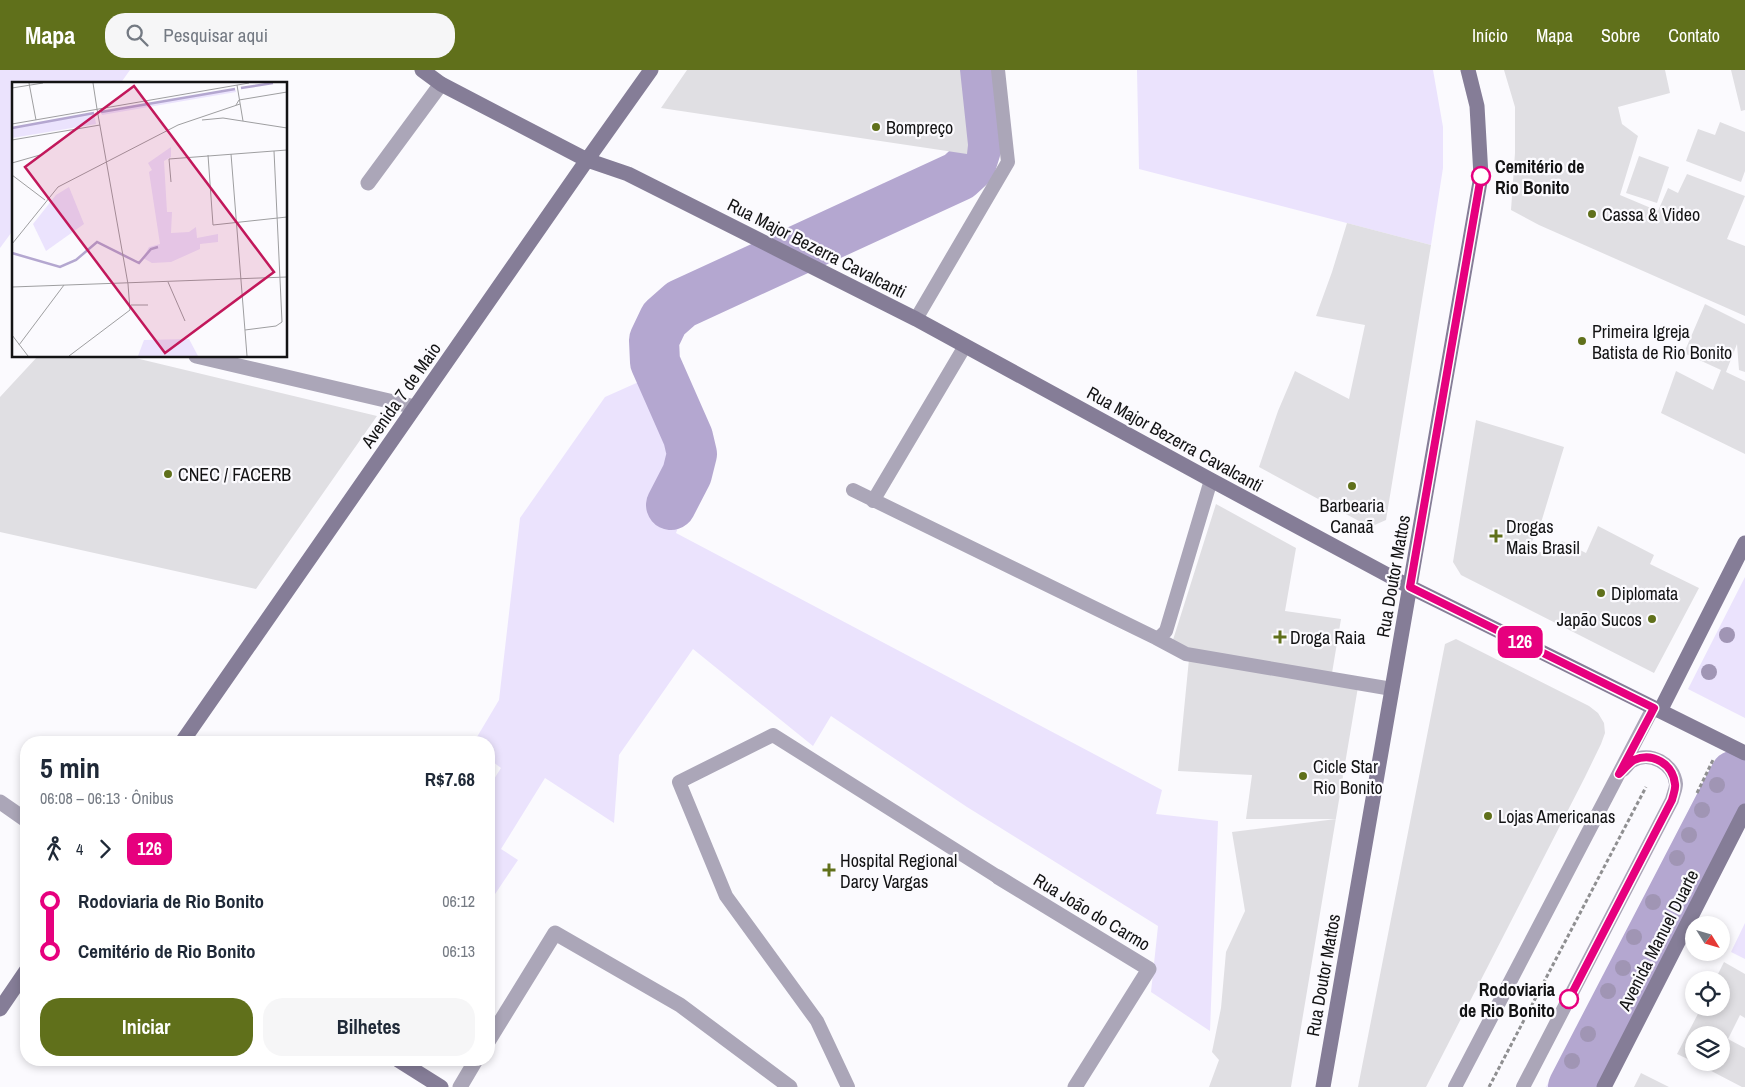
<!DOCTYPE html>
<html lang="pt">
<head>
<meta charset="utf-8">
<style>
	:root { --surface:#fff; --page:#f6f6f7; --text:#1f2937; --muted:#747a83; --accent:#60701b }
	body { margin:0; font-family:"Archivo Narrow",sans-serif; background:var(--page); color:var(--text); height:100vh; display:flex; flex-direction:column; font-size:19px; white-space:nowrap }
	* { box-sizing:border-box; margin:0 }
	p { font-size:16px; color:var(--muted) }
	.icon { flex:none; width:28px; height:28px; fill:none; stroke:currentColor; stroke-width:2; stroke-linecap:round; stroke-linejoin:round }
	.map { position:relative; flex:1; overflow:hidden }
	.panel { position:absolute; left:20px; top:666px; width:475px; height:330px; display:flex; flex-direction:column; background:var(--surface); border-radius:20px; box-shadow:0 2px 8px #0003 }
	.panel>* { flex:none }
	.badge { padding:0 10px; border-radius:8px; font-size:18px; line-height:32px }
	.needle { width:32px; rotate:127deg }
	.buttons { position:absolute; left:1685px; top:846px; display:grid; gap:10px }
	.buttons a { display:grid; place-items:center; width:45px; height:45px; border-radius:50%; background:var(--surface); box-shadow:0 2px 8px #0003; font-size:25px }
	.map>.badge { position:absolute; translate:-50% -50%; box-shadow:0 0 0 2px #fff }
	.legs { display:flex; align-items:center; gap:8px; height:55px; padding:0 20px; font-size:16px }
	.legs p { margin-inline-start:auto }
	.headline { display:flex; align-items:center; justify-content:space-between; height:85px; padding:0 20px }
	h1 { font-size:28px; font-weight:700; line-height:38px }
	.primary-button { display:flex; gap:10px; margin-top:auto; padding:10px 20px }
	.primary-button a { flex:1; height:58px; border-radius:20px; background:var(--accent); color:#fff; font-size:20px; font-weight:700; line-height:58px; text-align:center }
	.primary-button a+a { background:var(--page); color:var(--text) }
	ul { padding:0 20px; list-style:none }
	li { display:flex; align-items:center; gap:18px; height:50px; font-size:19px }
	li i { display:grid; place-items:center; width:8px; height:100%; margin:0 6px; background:currentColor }
	li i::after { content:''; width:12px; height:12px; margin:-6px; border:4px solid; border-radius:50%; background:var(--surface) }
	li p { margin-inline-start:auto }
	li:first-child i { background:linear-gradient(#0000 50%,currentColor 0) }
	li:last-child i { background:linear-gradient(currentColor 50%,#0000 0) }
	header { display:flex; align-items:center; gap:30px; box-sizing:border-box; height:70px; padding:0 25px; background:var(--accent); color:#fff }
	header strong { font-size:24px }
	nav { display:flex; gap:28px; margin-inline-start:auto; font-size:18px }
	.search { width:350px; height:45px; background:var(--page); display:flex; align-items:center; gap:12px; box-sizing:border-box; padding:0 18px; border-radius:20px; color:var(--muted); font-size:19px }
	.map>svg:first-child { display:block }
</style>
</head>
<body>
<header>
<strong>Mapa</strong>
<div class="search"><svg class="icon" aria-label="search" viewBox="0 0 24 24"><circle cx="10" cy="10" r="6"/><path d="M15 15l6 6"/></svg>Pesquisar aqui</div>
<nav><a>Início</a><a>Mapa</a><a>Sobre</a><a>Contato</a></nav>
</header>
<div class="map">
<svg width="1745" height="1017" viewBox="0 0 1745 1017">
	<rect width="100%" height="100%" fill="#fbfafe"/>
	<!-- green -->
	<path fill="#ebe3fd" d="M0,0H130L120,14H14V159L0,178Z
		M1137,0H1433L1443,57V98L1431,175L1139,99Z
		M670,298C679,316 706,366 706,383C705,411 685,438 676,463L1162,720L1156,744L1218,751L1210,961L1151,922L1158,856L967,737L831,646L813,676L693,579L619,685L614,753L545,708L501,779L518,790L489,833V717L501,698L489,689V672H474L499,630L520,448L605,327Z
		M1745,507V648L1688,619Z
		M1713,693L1735,705L1573,1017H1546Z
		M1745,853V889L1731,882Z"/>
	<g fill="none" stroke-linecap="round" stroke-linejoin="round">
		<!-- river -->
		<path stroke="#b4a7d0" stroke-width="50" d="M671,435L687,404L692,384L688,367L655,292L654,270L664,249L681,234L959,106L971,95L976,79L971,0
			M1573,1017L1735,705"/>
	</g>
	<!-- building -->
	<path fill="#e0dfe3" d="M687,0H960L968,75L967,84L661,38Z
		M1504,0H1665L1670,23L1618,37L1622,54L1638,66L1620,125L1658,141L1668,118L1678,123L1687,104L1745,126L1727,169L1745,176V246L1539,155L1511,140L1515,83V37Z
		M1731,0H1745V40L1741,41Z
		M1720,52L1745,62V101L1741,112L1686,91L1698,59L1715,65Z
		M1639,86L1669,97L1657,133L1626,123Z
		M1347,153L1431,175L1386,450L1370,457L1259,397L1278,341L1295,301L1349,329L1365,255L1316,246L1332,202Z
		M1705,234L1745,254V302L1739,300L1737,274L1726,302L1745,311V384L1661,343L1676,301L1713,320L1721,300L1684,283Z
		M38,286H127L377,346L256,519L0,462V327Z
		M1476,350L1564,377L1540,456L1529,477L1543,483L1549,474L1558,479L1562,471L1586,483L1598,456L1654,485L1650,494L1699,518L1654,603L1461,505L1453,492Z
		M1216,434L1296,478L1285,541L1341,549L1332,603L1182,578L1172,573Z
		M1456,569L1589,636L1598,643L1604,653L1605,663L1601,674L1585,707L1426,1017H1358L1445,574Z
		M1189,589L1358,617L1347,682L1291,1017H1209L1219,990L1212,982L1221,938L1226,882L1245,841L1232,762L1336,749H1246L1252,705L1178,701Z
		M1724,892L1745,904V948L1740,945L1728,969L1745,978V1017H1742L1694,992H1721V965H1694V992L1677,984L1701,938H1721V910H1715Z
		M1641,1003L1669,1017H1634Z"/>
	<g fill="none" stroke-linecap="round" stroke-linejoin="round">
		<!-- path -->
		<path stroke="#8f8f91" stroke-width="3" stroke-dasharray="4 2.5" stroke-linecap="butt" d="M1697,723L1713,690
			M1489,1017L1646,717"/>
		<!-- lane -->
		<path stroke="#aba6b8" stroke-width="14" d="M916,249L1008,92L998,0
			M853,420L1156,568L1161,566L1166,561L1211,410
			M873,431L965,276
			M1156,568L1186,584L1392,619
			M848,1017L817,951L726,826L679,712L773,665L998,807
			M1455,1017L1653,638
			M1523,1017L1672,730C1673,725 1676,719 1676,714C1674,694 1650,680 1632,691C1629,693 1626,697 1623,700"/>
		<!-- street -->
		<path stroke="#aba6b8" stroke-width="15" d="M368,113L441,14
			M196,286L415,337
			M0,732L26,750
			M998,807L1149,899L1075,1017
			M489,970L555,863L680,935L790,1017
			M460,1017L476,990"/>
		<!-- secondary -->
		<path stroke="#857d97" stroke-width="15" d="M422,0L441,14L587,90L628,104L916,249L1211,410L1410,517L1745,683
			M1660,641L1745,473
			M182,672L587,90L651,0
			M0,939L26,901
			M398,990L441,1017
			M1323,1017L1481,106L1477,36L1468,0
			M1604,1017L1745,741"/>
	</g>
	<!-- trees -->
	<g fill="#a095b4">
		<circle cx="1727" cy="565" r="8"/>
		<circle cx="1709" cy="602" r="8"/>
		<circle cx="1717" cy="715" r="8"/>
		<circle cx="1702" cy="740" r="8"/>
		<circle cx="1689" cy="765" r="8"/>
		<circle cx="1677" cy="788" r="8"/>
		<circle cx="1653" cy="832" r="8"/>
		<circle cx="1634" cy="867" r="8"/>
		<circle cx="1623" cy="898" r="8"/>
		<circle cx="1608" cy="921" r="8"/>
		<circle cx="1588" cy="964" r="8"/>
		<circle cx="1572" cy="991" r="8"/>
	</g>
	<g fill="none" stroke-linecap="round" stroke-linejoin="round">
		<!-- line-1 casing -->
		<g stroke="#fff" stroke-width="11">
			<path id="line-1" d="M1481,106L1410,517L1654,638L1619,704C1624,699 1629,693 1634,690C1653,682 1673,694 1675,714C1676,719 1673,725 1672,730L1569,929"/>
		</g>
		<!-- line-1 -->
		<use href="#line-1" stroke="#e6007e" stroke-width="8"/>
	</g>
	<!-- markers -->
	<g fill="#60701b" stroke="#fbfafe" stroke-width="2">
		<circle cx="876" cy="57" r="5"/>
		<circle cx="1592" cy="144" r="5"/>
		<circle cx="1582" cy="271" r="5"/>
		<circle cx="168" cy="404" r="5"/>
		<circle cx="1352" cy="416" r="5"/>
		<path d="M1493.5 458.5h5v5h5v5h-5v5h-5v-5h-5v-5h5z"/>
		<circle cx="1601" cy="523" r="5"/>
		<circle cx="1652" cy="549" r="5"/>
		<path d="M1277.5 559.5h5v5h5v5h-5v5h-5v-5h-5v-5h5z"/>
		<circle cx="1303" cy="706" r="5"/>
		<circle cx="1488" cy="746" r="5"/>
		<path d="M826.5 792.5h5v5h5v5h-5v5h-5v-5h-5v-5h5z"/>
	</g>
	<g fill="#fff" stroke="#e6007e" stroke-width="2.5">
		<circle cx="1481" cy="106" r="9"/>
		<circle cx="1569" cy="929" r="9"/>
	</g>
	<g text-anchor="middle" dominant-baseline="central" stroke-width="4.5" stroke-linejoin="round" paint-order="stroke">
		<!-- poi labels -->
		<g font-size="18" fill="#131314" stroke="#fbfafe" text-anchor="start">
			<text x="886" y="57">Bompreço</text>
			<text x="1602" y="144">Cassa &amp; Video</text>
			<text x="1592" y="261">Primeira Igreja<tspan x="1592" dy="21">Batista de Rio Bonito</tspan></text>
			<text x="178" y="404">CNEC / FACERB</text>
			<text x="1352" y="435" text-anchor="middle">Barbearia<tspan x="1352" dy="21">Canaã</tspan></text>
			<text x="1506" y="456">Drogas<tspan x="1506" dy="21">Mais Brasil</tspan></text>
			<text x="1611" y="523">Diplomata</text>
			<text x="1642" y="549" text-anchor="end">Japão Sucos</text>
			<text x="1290" y="567">Droga Raia</text>
			<text x="1313" y="696">Cicle Star<tspan x="1313" dy="21">Rio Bonito</tspan></text>
			<text x="1498" y="746">Lojas Americanas</text>
			<text x="840" y="790">Hospital Regional<tspan x="840" dy="21">Darcy Vargas</tspan></text>
		</g>
		<!-- stop labels -->
		<g font-size="18" font-weight="bold" fill="#131314" stroke="#fbfafe" text-anchor="start">
			<text x="1495" y="96">Cemitério de<tspan x="1495" dy="21">Rio Bonito</tspan></text>
			<text x="1555" y="919" text-anchor="end">Rodoviaria<tspan x="1555" dy="21">de Rio Bonito</tspan></text>
		</g>
		<!-- street labels -->
		<g font-size="18" fill="#131314" stroke="#fbfafe">
			<text transform="translate(817 178) rotate(27)">Rua Major Bezerra Cavalcanti</text>
			<text transform="translate(401 325) rotate(-55)">Avenida 7 de Maio</text>
			<text transform="translate(1175 369) rotate(29)">Rua Major Bezerra Cavalcanti</text>
			<text transform="translate(1393 506) rotate(-80)">Rua Doutor Mattos</text>
			<text transform="translate(1092 842) rotate(31)">Rua João do Carmo</text>
			<text transform="translate(1658 870) rotate(-63)">Avenida Manuel Duarte</text>
			<text transform="translate(1323 905) rotate(-80)">Rua Doutor Mattos</text>
		</g>
	</g>
	<!-- overview -->
	<g transform="translate(12 12)">
		<rect width="275" height="275" fill="#fbfafe"/>
		<path d="M223,7L224,10L90,33L89,30ZM82,31L84,42L0,56V46ZM159,65V75L152,79L155,130H160L159,151L177,150L184,145L185,156L206,152V160L188,162V167L159,180L140,181L131,176L137,165L148,162L137,90L140,88L136,81ZM57,105L72,142L34,169L21,142L44,113ZM177,257L186,274H126L132,258Z" fill="#ebe3fd"/>
		<path fill="none" stroke="#b4a7d0" stroke-width="2.5" d="M229,6L261,1M89,30L223,7M0,46L82,31M0,171L48,185L64,178L85,160L127,181L139,167L146,165"/>
		<path fill="none" stroke="#9e9ea0" stroke-width="1" d="M17,1L24,38M81,1L85,27M225,3L231,39M0,6L31,1M224,23L227,18L275,10M85,27L116,202M190,38L211,36L275,46M0,42L237,1M0,58L88,43M219,72L235,274M196,73L201,143L275,135M0,81L28,73M0,93L33,118M159,100L157,77L275,68M0,162L46,105L166,43L228,22M156,200L173,239M0,205L275,195M119,223H136M233,248L264,244L270,240L262,69M0,253L16,274M7,263L52,203M57,274L118,228L116,202"/>
		<path fill="#c2185b" fill-opacity="0.15" stroke="#c2185b" stroke-width="2.5" d="M122,4L262,190L153,271L13,85Z"/>
		<rect width="275" height="275" fill="none" stroke="#131314" stroke-width="2.5"/>
	</g>
</svg>
<div class="buttons">
<a><svg class="needle" viewBox="-14 -14 28 28"><path d="M0-13l5 13h-10z" fill="#e53935"/><path d="M0 13l5-13h-10z" fill="#747a83"/></svg></a>
<a><svg class="icon" aria-label="locate" viewBox="0 0 24 24"><circle cx="12" cy="12" r="6"/><path d="M12 2v4M12 18v4M2 12h4M18 12h4"/></svg></a>
<a><svg class="icon" aria-label="layers" viewBox="0 0 24 24"><path d="M12 4l9 5-9 5-9-5zM3 14l9 5 9-5"/></svg></a>
</div>
<b class="badge" style="left:1520px;top:572px;background:#e6007e;color:#fff">126</b>
<section class="panel">
<div class="headline"><div><h1>5 min</h1><p>06:08 – 06:13 · Ônibus</p></div><b>R$7.68</b></div>
<div class="legs"><svg class="icon" aria-label="walk" viewBox="0 0 24 24"><circle cx="13" cy="4" r="2"/><path d="M13 8l-2 6 4 7M11 14l-3 7M7 12l3-4h3l4 4"/></svg>4<svg class="icon" aria-label="forward" viewBox="0 0 24 24"><path d="M9 5l7 7-7 7"/></svg><b class="badge" style="background:#e6007e;color:#fff">126</b></div>
<ul>
<li><i style="color:#e6007e"></i><b>Rodoviaria de Rio Bonito</b><p>06:12</p></li>
<li><i style="color:#e6007e"></i><b>Cemitério de Rio Bonito</b><p>06:13</p></li>
</ul>
<div class="primary-button"><a>Iniciar</a><a>Bilhetes</a></div>
</section>
</div>
</body>
</html>
